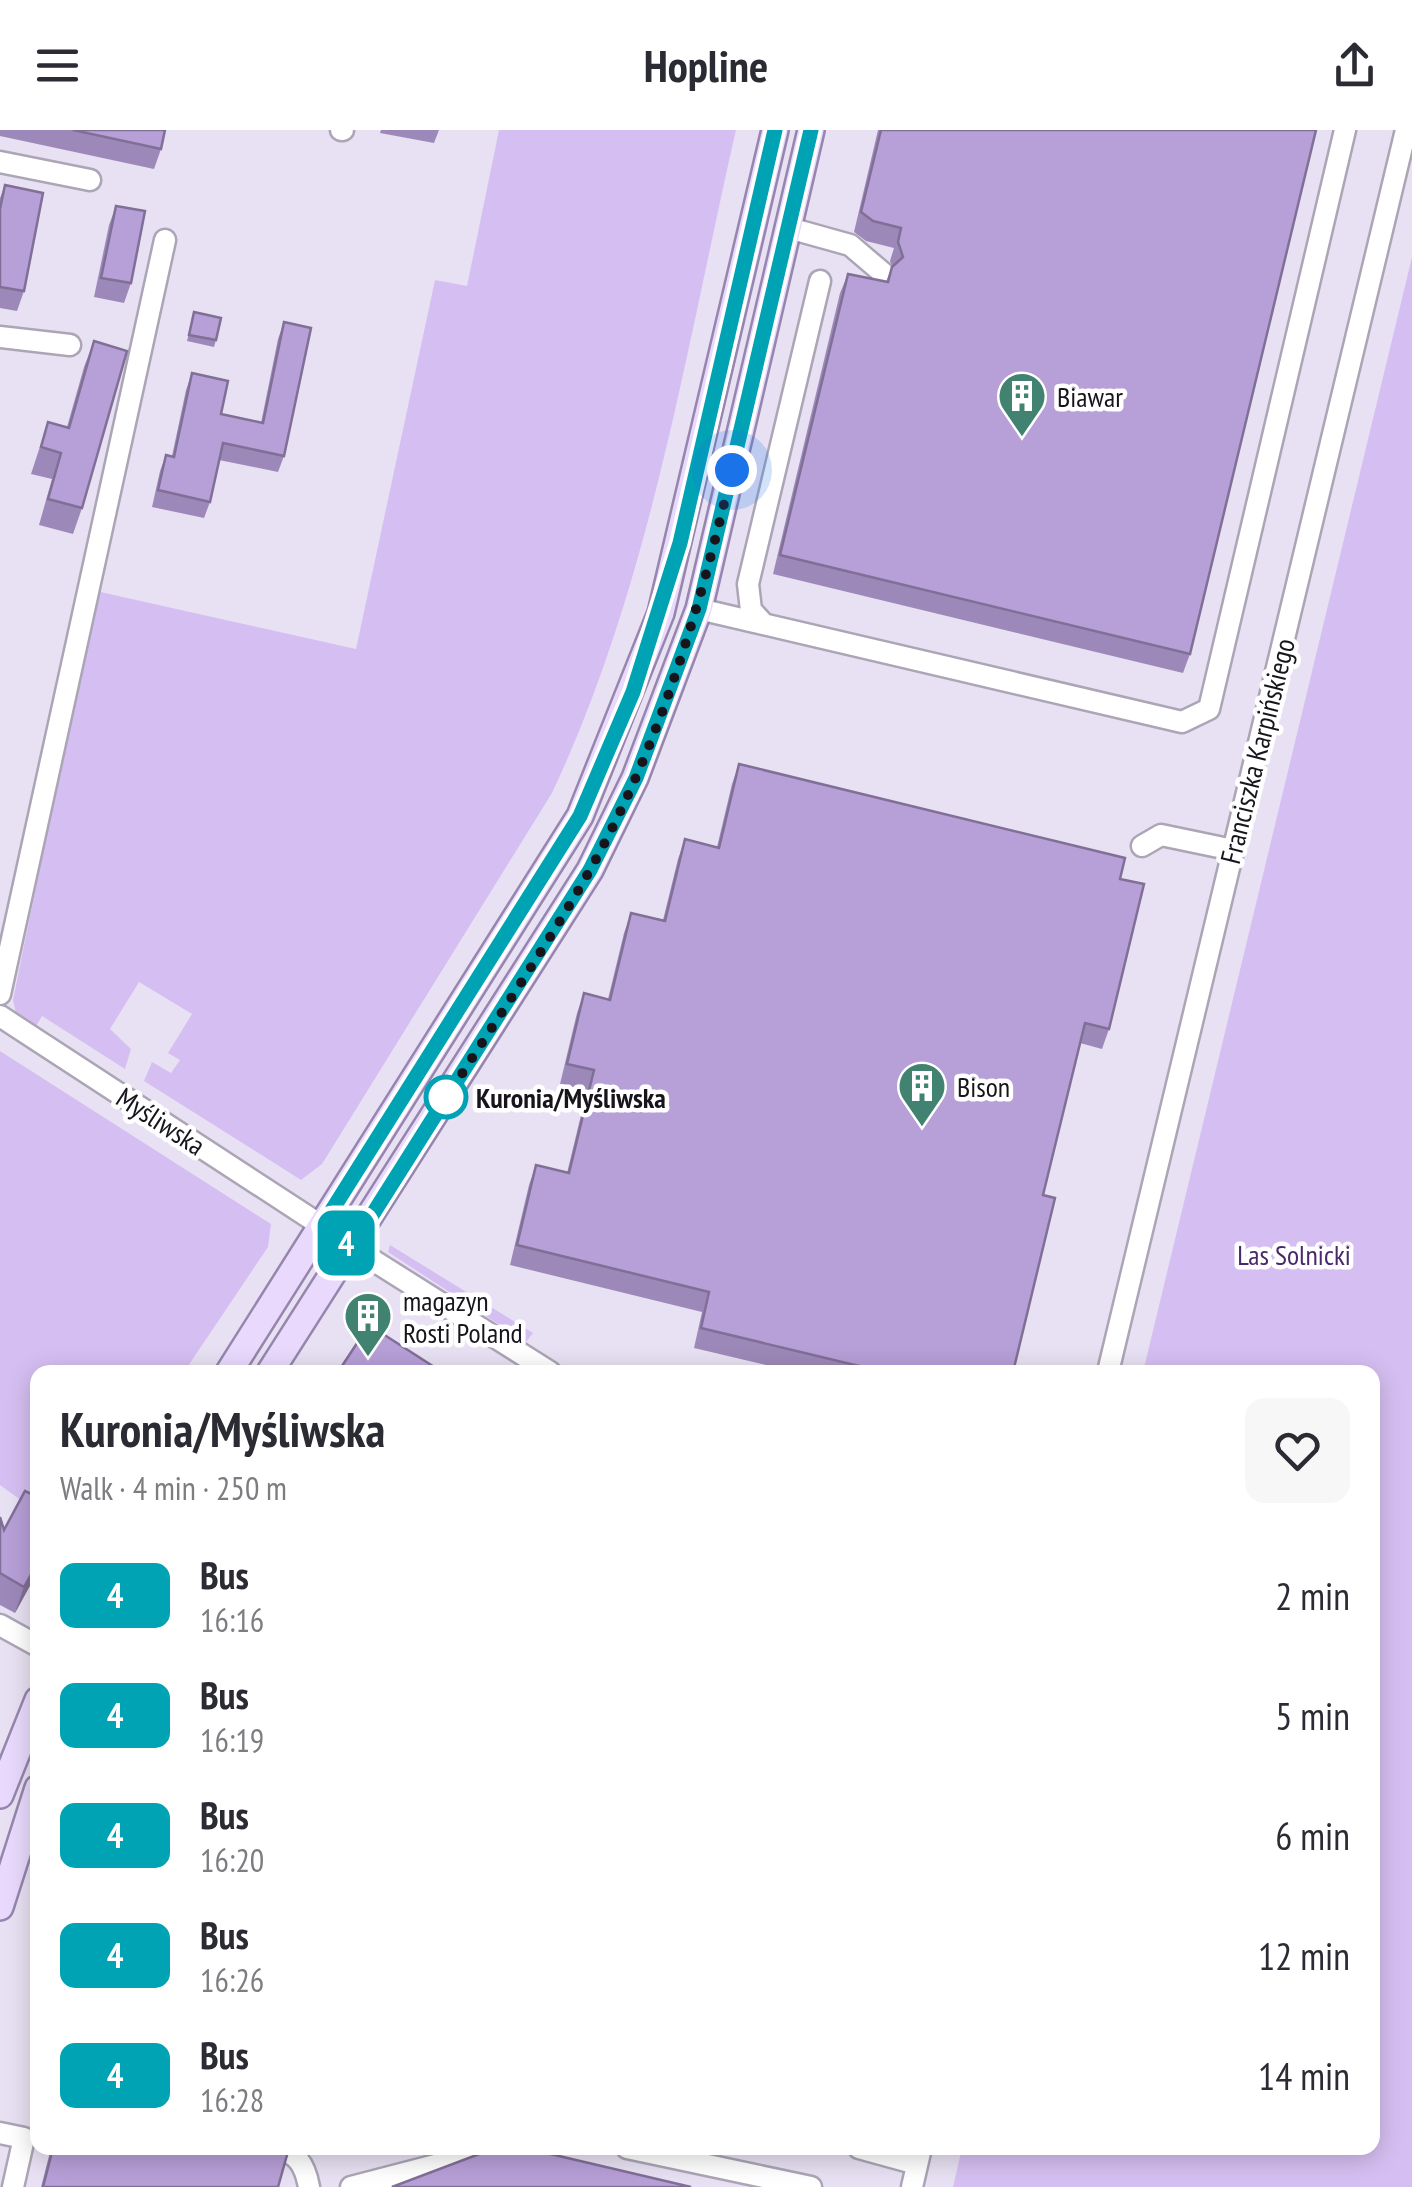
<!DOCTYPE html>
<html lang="en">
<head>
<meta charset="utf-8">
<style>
	:root { --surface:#fff; --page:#f7f7f7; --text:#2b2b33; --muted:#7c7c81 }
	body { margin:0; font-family:"PT Sans Narrow",sans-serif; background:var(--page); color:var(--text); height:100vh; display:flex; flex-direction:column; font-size:38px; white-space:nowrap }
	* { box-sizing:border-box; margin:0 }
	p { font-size:32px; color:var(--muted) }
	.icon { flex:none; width:55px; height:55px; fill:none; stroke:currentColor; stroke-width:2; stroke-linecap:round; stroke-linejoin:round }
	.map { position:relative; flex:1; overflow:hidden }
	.details { position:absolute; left:30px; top:1235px; width:1350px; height:790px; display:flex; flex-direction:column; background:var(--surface); border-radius:20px; box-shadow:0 5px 25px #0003 }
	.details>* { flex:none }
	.badge { padding:0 20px; border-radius:15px; font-size:35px; line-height:65px }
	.you { position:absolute; width:50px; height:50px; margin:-25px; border:8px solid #fff; border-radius:50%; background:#1a73e8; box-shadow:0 0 0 15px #1a73e833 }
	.map>.badge { position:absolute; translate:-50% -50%; box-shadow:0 0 0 5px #fff }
	.round { display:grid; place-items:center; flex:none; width:105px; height:105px; border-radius:20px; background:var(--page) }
	.headline { display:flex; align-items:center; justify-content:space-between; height:170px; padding:0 30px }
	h1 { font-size:48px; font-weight:600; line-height:75px }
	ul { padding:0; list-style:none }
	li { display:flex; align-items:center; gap:30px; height:120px; padding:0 30px }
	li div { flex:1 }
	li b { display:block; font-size:38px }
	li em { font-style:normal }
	li .badge { min-width:110px; font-weight:700; text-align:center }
	header { display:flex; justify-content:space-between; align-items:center; height:130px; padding:0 30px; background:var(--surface); font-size:45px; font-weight:600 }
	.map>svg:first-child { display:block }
</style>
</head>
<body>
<header><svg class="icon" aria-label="menu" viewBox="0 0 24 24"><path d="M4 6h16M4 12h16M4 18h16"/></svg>Hopline<svg class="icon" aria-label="share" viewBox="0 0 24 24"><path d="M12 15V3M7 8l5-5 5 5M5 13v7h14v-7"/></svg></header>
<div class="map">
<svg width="1412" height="2057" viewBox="0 0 1412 2057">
	<rect width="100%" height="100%" fill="#e8e1f3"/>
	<!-- green -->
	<path fill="#d5bff2" d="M499,0H736C685,223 650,455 552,663L322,1034L301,1050L144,951L152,932L171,943L180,930L168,923L192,884L139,852L110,899L131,919L125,939L42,886L35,898L17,888L13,870L96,461L356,519L435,150L467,156Z
		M1412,127V2057H953L962,2018H1372V1242H1143Z
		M0,921L271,1094L268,1117L184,1242H38L37,1382L0,1355Z
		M390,1115L533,1203L526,1212L388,1122Z"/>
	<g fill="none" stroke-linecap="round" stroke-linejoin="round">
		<!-- minor casing -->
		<g stroke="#aba5b5" stroke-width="25">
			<path id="minor" d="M341,0H343
				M0,32L90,50
				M789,98L850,115L883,143
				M0,207L70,215
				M699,479L1182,592L1209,579L1345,0
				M763,493L751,480L748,454L820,151
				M1142,716L1161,705L1233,720
				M0,864L165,110
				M0,886L322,1096
				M352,1117L550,1242
				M1108,1242L1406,0
				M0,1495L38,1516
				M0,2003L24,2008L13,2057
				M273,2018C297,2021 305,2035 309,2057
				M627,2018L811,2057
				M859,2018L917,2034
				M351,2057L501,2018
				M912,2057L921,2018"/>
		</g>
		<!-- major casing -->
		<g stroke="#9685ad" stroke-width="30">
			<path id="major" d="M229,1242L580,686L661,483L775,0
				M270,1242L590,740L635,648L699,479L811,0
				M0,1665L38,1570
				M0,1777L38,1658"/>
		</g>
		<!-- minor -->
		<use href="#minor" stroke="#fff" stroke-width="20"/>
		<!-- major -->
		<use href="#major" stroke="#e9dafd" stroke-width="25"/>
	</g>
	<!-- wall -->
	<path fill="#9d89b9" d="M0,0H165L161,19L154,39L0,6Z
		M381,0H439L434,13L380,3Z
		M878,0H1316L1190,524L1183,543L773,444L840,163L848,144L886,152L892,136L890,131L894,118L866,111L854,102Z
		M5,55L24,161L17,181L0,178V68Z
		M116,76L131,153L124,173L94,167L109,95Z
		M194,182L216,210L214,217L187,211Z
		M284,192V326L278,342L219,330L210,372L204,388L152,377L160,341L166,325L172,326L186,260L192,243L221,284L261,293L278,209Z
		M94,211L82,378L73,404L39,395L52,349L31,344L48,292L67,297L84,237Z
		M739,634L1120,749L1109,899L1102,919L1080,913L1043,1065L1013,1242H796L694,1218L702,1182L510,1135L529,1055L536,1035L567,1043L587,960L560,954L577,883L584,863L608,869L624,803L631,783L663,790L678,729L685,709L717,717L732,654Z
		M38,1367V1441L15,1483L0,1475V1387L4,1400Z
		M51,2018H289L278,2057H41Z"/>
	<!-- shaded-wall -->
	<path fill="#806f96" d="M38,1432V1441L15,1483L24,1457Z"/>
	<!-- building -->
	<path fill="#b79fd7" stroke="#806f96" stroke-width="2.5" d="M73,0H165L161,19Z
		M881,0H1316L1190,524L780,425L848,144L888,152L892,137L903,127L898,112L901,98L873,91L861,82Z
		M5,55L43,63L24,161L0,157V79Z
		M116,76L145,81L131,153L101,148Z
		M194,182L221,188L216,210L189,205Z
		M284,192L311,198L284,326L223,313L210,372L158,360L166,325L174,327L192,243L228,251L221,284L263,293Z
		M94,211L127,221L82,378L48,369L61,323L41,317L48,292L69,298Z
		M739,634L1125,728L1120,749L1144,754L1109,899L1085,893L1043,1065L1055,1068L1013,1242H884L701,1198L709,1162L517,1115L536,1035L569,1043L594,940L567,934L584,863L610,870L631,783L665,791L685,709L719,718Z
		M369,1195L442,1242H338Z
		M25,1361L38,1367V1432L24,1457L0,1443V1387L4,1400Z
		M53,2018H289L278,2057H43Z
		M495,2018H525L691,2057H392Z"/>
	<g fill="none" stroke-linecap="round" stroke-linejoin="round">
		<!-- line casing -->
		<g stroke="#fff" stroke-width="22">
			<path id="line" d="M775,0L680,413L633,562L580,686L322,1096L352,1117L590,740L636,648L699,479L811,0"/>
		</g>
		<!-- line -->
		<use href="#line" stroke="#00a3b4" stroke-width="15"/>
		<!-- walk -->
		<path stroke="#17151b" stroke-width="10" stroke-dasharray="0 18" d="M446,967L440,978C490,899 544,821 590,740C660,615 700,478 732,340"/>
	</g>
	<!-- icons -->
	<defs>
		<g id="building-pin" transform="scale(2.5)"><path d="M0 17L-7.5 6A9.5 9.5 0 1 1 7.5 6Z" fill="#428270" stroke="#fff"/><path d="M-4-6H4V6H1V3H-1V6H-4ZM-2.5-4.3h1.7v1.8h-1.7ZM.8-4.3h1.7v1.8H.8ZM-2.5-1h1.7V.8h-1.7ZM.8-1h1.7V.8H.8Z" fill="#fff"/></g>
	</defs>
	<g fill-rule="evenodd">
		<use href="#building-pin" x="1022" y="266"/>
		<use href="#building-pin" x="922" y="956"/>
		<use href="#building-pin" x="368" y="1186"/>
	</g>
	<!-- markers -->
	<circle fill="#fff" stroke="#00a3b4" stroke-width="5" cx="446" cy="967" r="20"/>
	<g text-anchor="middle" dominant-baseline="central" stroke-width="9" stroke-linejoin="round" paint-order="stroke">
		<!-- poi labels -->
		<g font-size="28" fill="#17151b" stroke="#fff" text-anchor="start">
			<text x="1057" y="266">Biawar</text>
			<text x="957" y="956">Bison</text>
			<text x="403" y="1170">magazyn<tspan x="403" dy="32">Rosti Poland</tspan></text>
		</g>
		<!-- street labels -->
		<g font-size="28" fill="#17151b" stroke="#fff">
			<text transform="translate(1257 621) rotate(-76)">Franciszka Karpińskiego</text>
			<text transform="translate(161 991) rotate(33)">Myśliwska</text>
		</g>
		<!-- stop labels -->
		<g font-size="28" font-weight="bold" fill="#17151b" stroke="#fff" text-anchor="start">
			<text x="476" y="967">Kuronia/Myśliwska</text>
		</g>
		<!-- park labels -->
		<g font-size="28" fill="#49286b" stroke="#fff">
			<text x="1294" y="1124">Las Solnicki</text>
		</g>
	</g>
</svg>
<div class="you" style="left:732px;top:340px"></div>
<b class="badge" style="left:346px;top:1113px;background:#00a3b4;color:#fff">4</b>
<section class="details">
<div class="headline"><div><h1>Kuronia/Myśliwska</h1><p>Walk · 4 min · 250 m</p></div><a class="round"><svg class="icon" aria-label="heart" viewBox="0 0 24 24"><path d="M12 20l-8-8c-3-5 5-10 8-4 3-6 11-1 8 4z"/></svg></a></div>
<ul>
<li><span class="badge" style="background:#00a3b4;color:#fff">4</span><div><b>Bus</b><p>16:16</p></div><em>2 min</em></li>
<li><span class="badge" style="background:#00a3b4;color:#fff">4</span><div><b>Bus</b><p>16:19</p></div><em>5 min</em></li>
<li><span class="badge" style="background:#00a3b4;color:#fff">4</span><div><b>Bus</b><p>16:20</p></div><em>6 min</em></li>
<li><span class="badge" style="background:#00a3b4;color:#fff">4</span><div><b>Bus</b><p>16:26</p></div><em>12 min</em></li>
<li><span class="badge" style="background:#00a3b4;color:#fff">4</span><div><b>Bus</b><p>16:28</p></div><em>14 min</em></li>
</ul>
</section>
</div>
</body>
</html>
